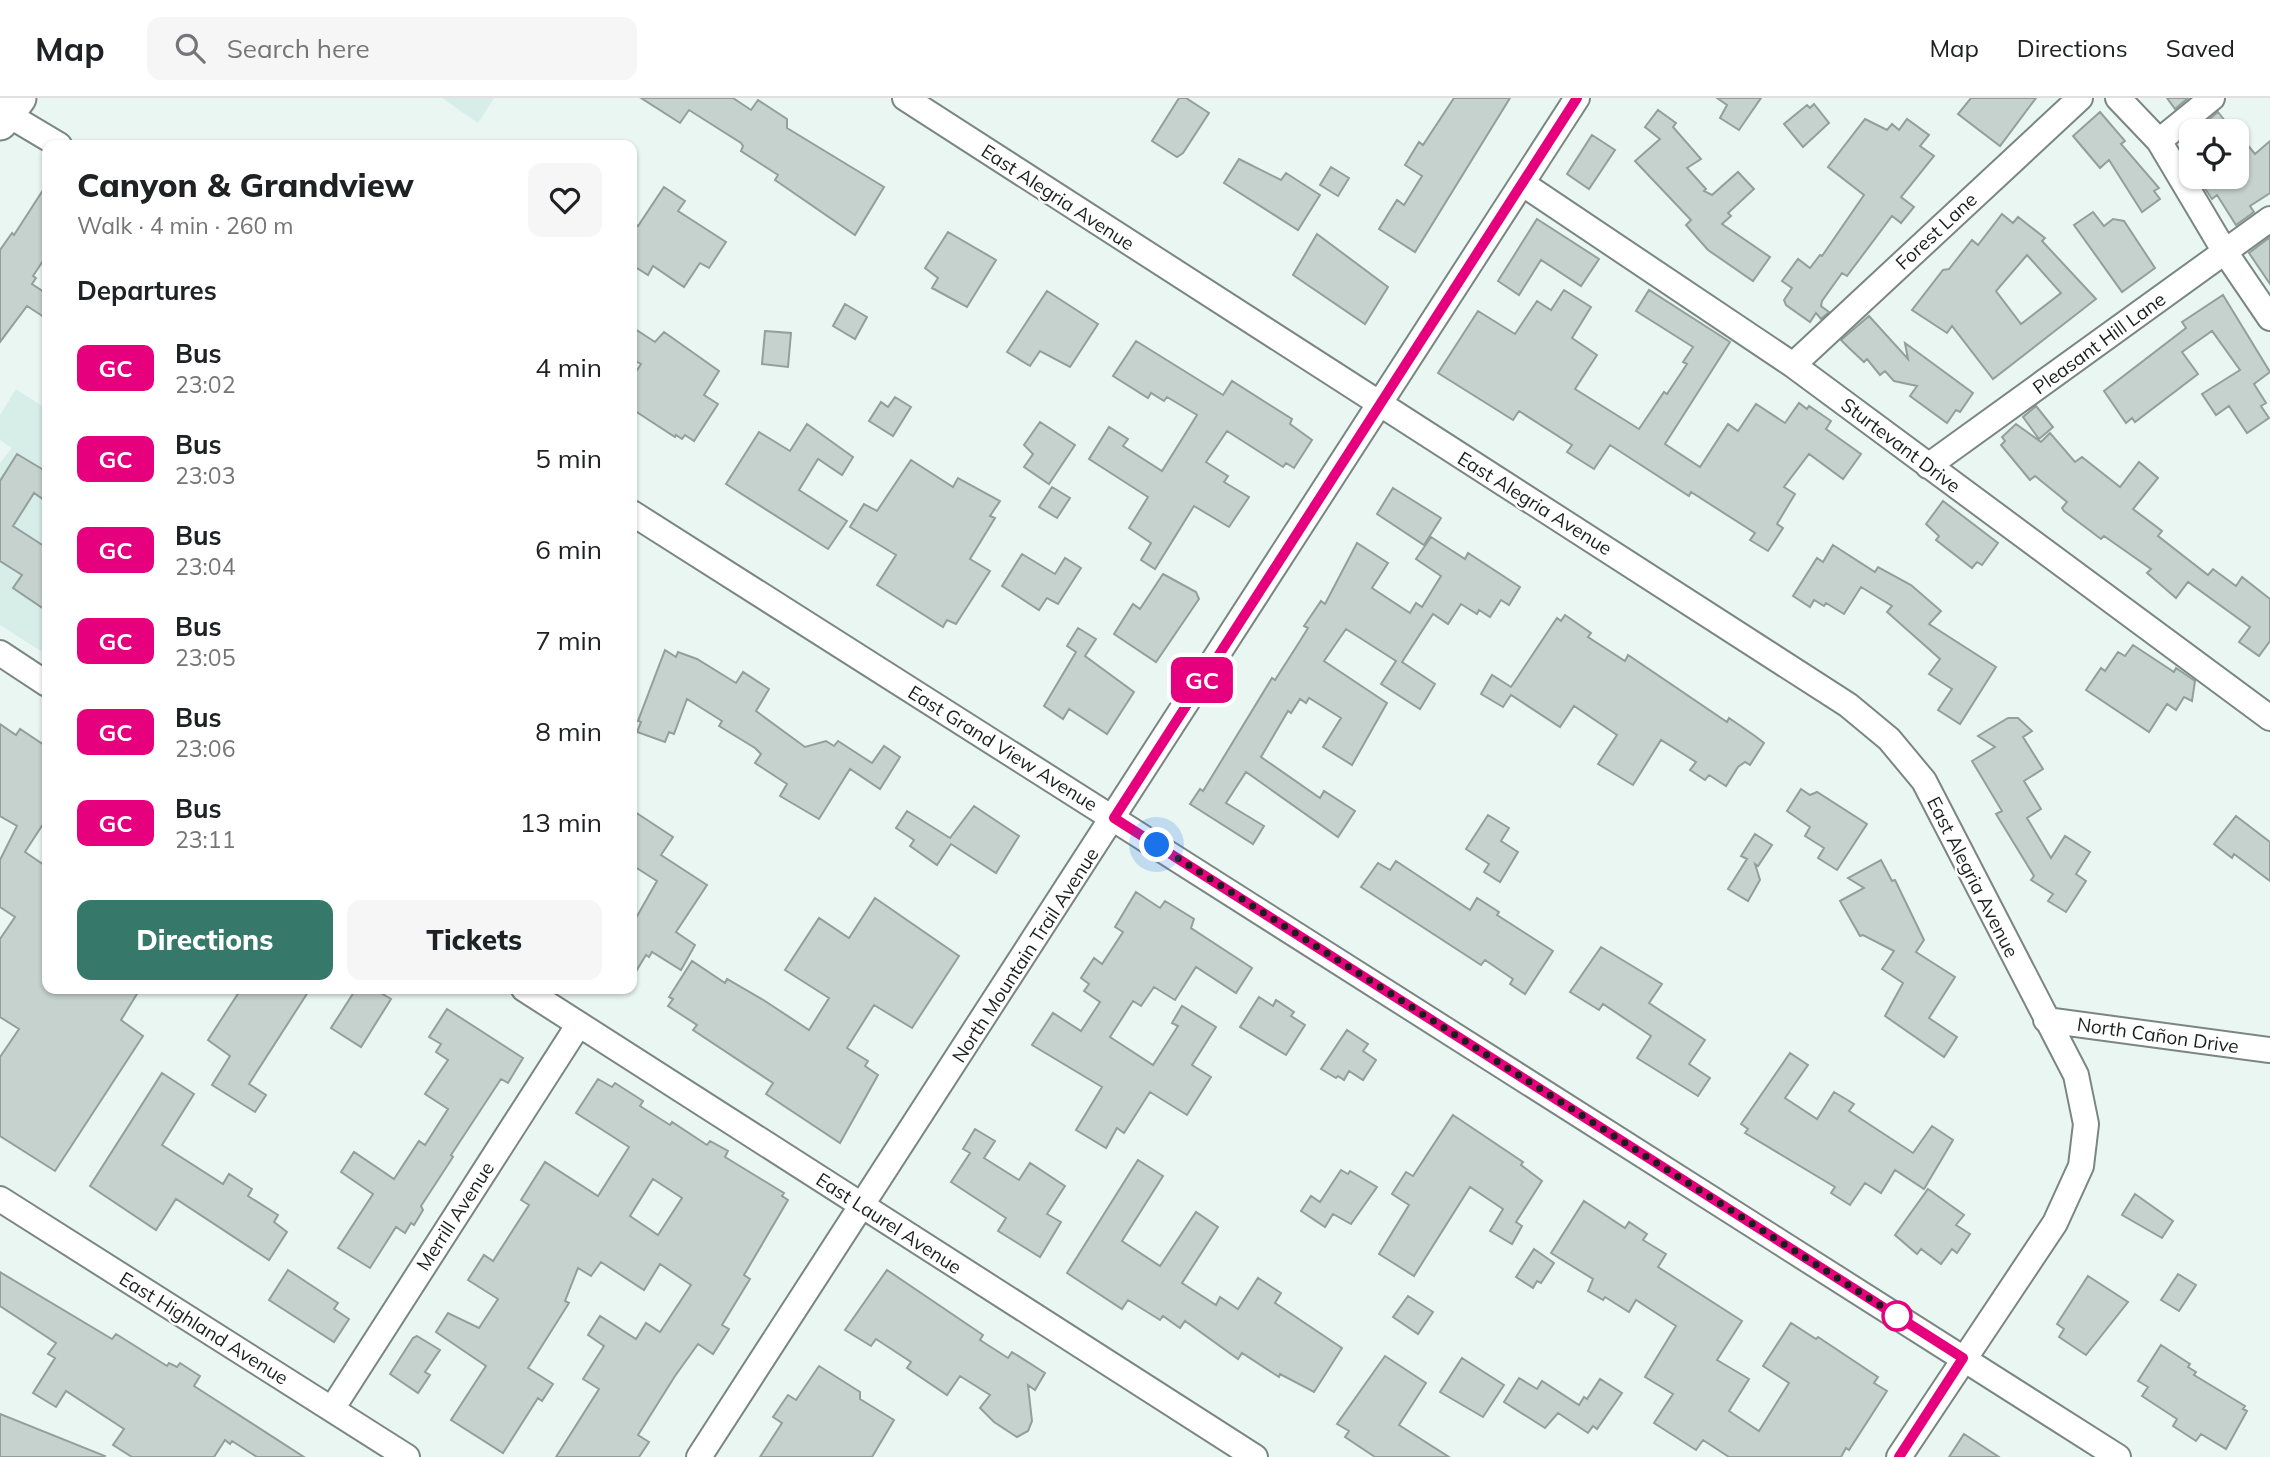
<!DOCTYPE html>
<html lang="en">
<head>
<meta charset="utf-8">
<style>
	:root { --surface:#fff; --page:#f6f6f6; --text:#202124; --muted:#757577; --line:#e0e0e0; --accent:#367869 }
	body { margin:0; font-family:Mulish,sans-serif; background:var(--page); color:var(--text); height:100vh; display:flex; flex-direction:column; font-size:26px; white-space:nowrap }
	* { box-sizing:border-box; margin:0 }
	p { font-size:23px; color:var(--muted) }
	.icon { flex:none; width:38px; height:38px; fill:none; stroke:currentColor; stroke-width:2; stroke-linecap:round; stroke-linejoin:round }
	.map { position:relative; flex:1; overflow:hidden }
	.drawer { position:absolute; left:42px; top:42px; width:595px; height:854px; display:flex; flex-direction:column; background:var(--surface); border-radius:14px; box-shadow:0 2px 5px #0004 }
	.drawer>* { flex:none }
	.badge { padding:0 14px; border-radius:10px; font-size:24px; line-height:46px }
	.tools { position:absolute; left:2179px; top:21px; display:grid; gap:14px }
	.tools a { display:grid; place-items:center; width:70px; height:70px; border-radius:14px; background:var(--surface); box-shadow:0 2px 5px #0004; font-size:35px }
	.you { position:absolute; width:35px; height:35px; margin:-18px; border:5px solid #fff; border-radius:50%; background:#1a73e8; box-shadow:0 0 0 10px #1a73e833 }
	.map>.badge { position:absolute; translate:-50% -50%; box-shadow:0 0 0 4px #fff }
	h2 { padding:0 35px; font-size:26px; line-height:63px }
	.round { display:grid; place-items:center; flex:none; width:74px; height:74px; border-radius:14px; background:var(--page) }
	.overview { display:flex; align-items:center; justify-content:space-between; height:119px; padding:0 35px }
	h1 { font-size:33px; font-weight:800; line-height:52px }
	.primary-button { display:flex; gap:14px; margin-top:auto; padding:14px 35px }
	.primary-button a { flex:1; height:80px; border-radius:14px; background:var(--accent); color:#fff; font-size:28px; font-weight:800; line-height:80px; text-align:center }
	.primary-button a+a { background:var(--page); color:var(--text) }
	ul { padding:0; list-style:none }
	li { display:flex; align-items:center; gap:21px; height:91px; padding:0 35px }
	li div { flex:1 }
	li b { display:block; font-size:26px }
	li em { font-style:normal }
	li .badge { min-width:77px; font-weight:700; text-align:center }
	header { display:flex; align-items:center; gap:42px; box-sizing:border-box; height:98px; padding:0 35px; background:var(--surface); border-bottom:2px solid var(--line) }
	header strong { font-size:33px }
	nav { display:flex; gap:38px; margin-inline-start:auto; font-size:24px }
	.search { width:490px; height:63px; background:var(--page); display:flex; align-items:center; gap:18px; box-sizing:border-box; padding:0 24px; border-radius:14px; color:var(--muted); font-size:26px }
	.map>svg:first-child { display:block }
</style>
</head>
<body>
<header>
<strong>Map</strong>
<div class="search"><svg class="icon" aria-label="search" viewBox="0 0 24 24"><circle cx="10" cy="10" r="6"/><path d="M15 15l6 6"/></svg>Search here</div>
<nav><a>Map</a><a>Directions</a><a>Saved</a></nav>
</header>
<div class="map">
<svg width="2270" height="1359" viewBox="0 0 2270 1359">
	<rect width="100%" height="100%" fill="#eaf6f2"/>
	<!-- built -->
	<path fill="#d7ede7" d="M442,0H494L478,25Z
		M16,291L47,311V557L0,527V365L12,350L0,342V317Z"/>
	<!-- building -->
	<path fill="#c6d2ce" stroke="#939f9b" stroke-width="2" fill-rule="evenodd" d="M641,0H733L751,12L758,2L787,21V30L884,89L855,137L775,82L778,77L741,53L743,48L741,45L689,12L680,25Z
		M1179,0H1186L1209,15L1183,55L1177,59L1152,43Z
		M1454,0H1510L1415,154L1379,131L1397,102L1404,107L1422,78L1405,67L1419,44L1423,47Z
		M1717,0H1761L1739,32L1720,20L1727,7Z
		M1971,0H2036L2000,48L1958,16Z
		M2167,0H2188L2175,11Z
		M1814,6L1829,25L1803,49L1784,26L1807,7L1810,10Z
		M1658,12L1676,25L1673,29L1701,61L1687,70L1706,91L1704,93L1712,97L1738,74L1754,91L1728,115L1731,118L1722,126L1770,159L1753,183L1708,152L1686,127L1691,122L1635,63L1660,41L1645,29Z
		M2100,14L2125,43L2121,46L2159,90L2154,93L2160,101L2142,114L2109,62L2100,70L2073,38Z
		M2218,14L2233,33H2195Z
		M1865,21L1887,32L1892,26L1899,32L1907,21L1929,37L1920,48L1934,58L1901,99L1914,109L1901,125L1892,118L1847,178L1842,175L1822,203L1821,208L1829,214L1821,221L1816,215L1810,224L1786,207L1784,202L1792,190L1782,183L1798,161L1810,170L1820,157L1822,158L1864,97L1828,69Z
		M2236,33L2255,56L2270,43V95L2250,108L2254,114L2236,127L2217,97L2212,101L2202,86L2206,82L2204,79H2236Z
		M1592,37L1615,52L1589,91L1567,76Z
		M1239,61L1281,82L1286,75L1320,97L1298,132L1224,85Z
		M1331,69L1349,80L1338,98L1320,87Z
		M47,86V157L33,178L36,180L32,186L47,196V221L27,208L0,244V152L12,135L14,137Z
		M664,89L685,103L678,113L726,144L709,170L700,165L684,189L653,168L648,177L632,167V124L638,128Z
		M2093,114L2104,128L2113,121L2124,123L2155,170L2122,194L2074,127Z
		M2002,116L2013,125L2018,119L2045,140L2042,143L2096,201L1993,281L1952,228L1947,235L1912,212L1943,172L1949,171L1972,142L1978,147ZM2027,157L2061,195L2021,226L1996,193Z
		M1537,121L1599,161L1581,188L1541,162L1519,197L1498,183Z
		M948,134L996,162L967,209L932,190L938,180L925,170Z
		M1317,136L1388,189L1365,226L1293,177Z
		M2270,139V186L2249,155Z
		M1564,192L1591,209L1572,240L1597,257L1575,291L1639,331L1664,294L1667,296L1687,266L1683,264L1693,249L1636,213L1649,192L1730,244L1665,346L1700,369L1728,326L1738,333L1756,306L1785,325L1799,305L1807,311L1809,308L1831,323L1826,331L1861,356L1843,381L1809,356L1784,389L1795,396L1777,426L1783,430L1768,453L1750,442L1755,435L1691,394L1689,398L1610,347L1594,371L1567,354L1572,347L1519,313L1513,322L1438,275L1478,213L1515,236L1537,203L1551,212Z
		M1047,193L1098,226L1070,269L1040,253L1030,268L1007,254Z
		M2223,197L2270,274L2254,286L2266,305L2261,308L2269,320L2247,335L2229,308L2216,317L2202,296L2240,272L2212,233L2182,254L2198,276L2135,324L2132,320L2126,325L2104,293L2186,230L2182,224Z
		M845,206L867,219L855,241L833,228Z
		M1869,218L1908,261L1905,245L1973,295L1960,314L1956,312L1947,325L1910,298L1917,288L1894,283L1885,273L1880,277L1867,261L1864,264L1849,250L1841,242Z
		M632,229L655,244L664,234L719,273L704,297L718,306L694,343L685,337L682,341L676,337L675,339L632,311V280L641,266L632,261Z
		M765,233L791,235L788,269L762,266Z
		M1136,243L1223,297L1232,283L1292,321L1290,326L1312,342L1294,370L1286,365L1283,369L1227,333L1206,364L1228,378L1224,384L1249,399L1229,429L1194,408L1155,471L1141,462L1151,445L1129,430L1148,399L1089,361L1109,329L1128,341L1123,348L1162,373L1197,317L1167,299L1164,303L1151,295L1148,300L1113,278Z
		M895,299L911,309L893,338L869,323L881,304L888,309Z
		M2036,308L2053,329L2039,341L2023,319Z
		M1040,324L1075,347L1049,386L1024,369L1033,356L1024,347Z
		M807,326L853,359L842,377L818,361L799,392L847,423L828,451L726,386L759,334L790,353Z
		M2016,326L2041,344L2050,335L2075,364L2082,359L2120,389L2139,364L2158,380L2133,411L2162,433L2158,438L2208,477L2213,471L2236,488L2242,479L2270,501V543L2259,558L2239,544L2250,529L2188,484L2176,500L2147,475L2151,471L2104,438L2101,441L2064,413L2062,410L2067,404L2035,378L2030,382L2001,347L2005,343L2002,339Z
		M17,356L47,374V404L34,395L13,428L47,450V513L13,490L22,477L0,463V383Z
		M911,362L953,389L958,380L1000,403L990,418L995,420L970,461L990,473L956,526L947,522L943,529L877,487L896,457L850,429L864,406L877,413Z
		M1052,389L1070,400L1057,420L1039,409Z
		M1393,390L1441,420L1424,447L1377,416Z
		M1943,403L1998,445L1982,467L1977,464L1972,470L1936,442L1939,438L1926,426Z
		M1431,439L1465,461L1468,455L1520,489L1509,507L1501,502L1490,519L1479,512L1477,516L1461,506L1448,526L1433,516L1402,564L1435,586L1420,611L1381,586L1396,563L1346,531L1324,563L1387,605L1352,667L1323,649L1341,620L1309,600L1306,605L1300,601L1291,615L1288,613L1261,659L1320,700L1324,693L1355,713L1338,739L1246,674L1226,705L1264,728L1253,746L1190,706L1200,691L1203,693L1272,580L1275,582L1300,543L1308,530L1304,528L1321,503L1325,506L1357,445L1388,465L1372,490L1410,515L1416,505L1422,509L1441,478L1416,461Z
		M1833,447L1875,474L1878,469L1911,487L1941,513L1929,526L1996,569L1960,626L1938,612L1952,591L1929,576L1940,561L1887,514L1892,508L1861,489L1844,516L1826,505L1824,508L1814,502L1810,509L1793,498L1817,460L1823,464Z
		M1022,456L1055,476L1065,460L1081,470L1058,506L1047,500L1039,512L1002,488Z
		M1163,476L1196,494L1199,501L1156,564L1114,536L1133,506L1140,511Z
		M1565,517L1591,535L1588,539L1625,563L1628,557L1727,624L1729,620L1755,638L1764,645L1750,667L1745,664L1738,669L1726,688L1709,677L1705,682L1690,672L1696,664L1661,642L1633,687L1598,666L1617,637L1574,608L1560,629L1511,597L1503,609L1481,596L1492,577L1511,589L1557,520L1561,523Z
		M1078,530L1096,541L1085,558L1134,594L1107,636L1069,611L1063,621L1044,608L1076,554L1067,548Z
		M2133,547L2174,574L2176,570L2195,583L2192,603L2184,599L2176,612L2167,606L2149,634L2086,592L2101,570L2105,573L2118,554L2125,558Z
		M665,552L676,559L678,554L697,561L736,585L743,574L769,591L756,613L805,649L826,643L834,648L838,643L872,665L884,648L900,659L897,664L880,691L850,671L819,721L780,698L787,686L755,665L761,656L755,650L719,628L722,623L687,601L674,636L669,634L665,644L637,634L641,624L638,623Z
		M2008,620H2018L2032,633L2023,639L2043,671L2024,683L2041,711L2027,720L2051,760L2065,738L2090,754L2076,776L2086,783L2066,814L2048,803L2053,796L2031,782L2034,778L1996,716L2002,713L1972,663L1995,649L1978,638Z
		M0,626L16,637L20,631L47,649V720L25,754L47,769V891H140L121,922L143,938L55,1073L0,1038V959L19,931L0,919V841L15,819L0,809V762L17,728L0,718Z
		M1801,691L1810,697L1817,694L1867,726L1837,772L1818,760L1824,750L1805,738L1810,729L1787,713Z
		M974,708L1019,738L996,775L951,746L937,767L910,748L914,742L896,730L907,713L950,740Z
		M632,712L673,739L661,757L707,787L676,834L695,847L681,872L652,854L649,859L646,857L632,880V827L657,783L632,767Z
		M1488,717L1509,730L1501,743L1518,754L1500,784L1484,774L1489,766L1466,751Z
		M2236,718L2270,744V783L2234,756L2232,760L2214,746Z
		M1755,736L1772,747L1758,768L1755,766L1760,782L1748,803L1728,791L1747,761L1741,758Z
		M1881,762L1892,783L1895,782L1924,842L1916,854L1955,879L1929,920L1957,939L1944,959L1885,918L1903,885L1882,871L1894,853L1863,837L1860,838L1840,803L1864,790L1848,780Z
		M1396,763L1470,812L1477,800L1499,814L1497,817L1553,853L1525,896L1510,886L1513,881L1485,862L1481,867L1361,789L1378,765L1390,772Z
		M1136,794L1160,810L1165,803L1194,821L1191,830L1252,870L1236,895L1196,869L1175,902L1154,889L1141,908L1133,903L1110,939L1153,967L1178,928L1172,925L1182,908L1216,929L1192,967L1211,979L1187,1017L1150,994L1124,1035L1117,1030L1106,1050L1076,1032L1102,989L1032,947L1053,915L1081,933L1100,904L1084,893L1089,886L1081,880L1094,860L1102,866L1123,834L1115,829Z
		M875,800L959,858L912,930L874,907L847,950L868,963L865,968L878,977L840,1045L766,996L773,985L693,932L697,927L668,908L673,901L669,899L692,863L725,885L727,881L765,903L809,932L829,900L785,872L819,820L849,840Z
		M1601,849L1662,886L1649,905L1705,942L1689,966L1710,980L1698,998L1637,960L1651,938L1603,906L1599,912L1570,894Z
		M241,891H310L249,986L266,997L255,1014L212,987L230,958L208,942Z
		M356,891H374L391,901L361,949L331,930Z
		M1259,899L1273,908L1276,902L1294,914L1291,918L1305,927L1286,957L1240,929Z
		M447,911L523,960L508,985L501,981L451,1057L453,1059L421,1108L423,1112L414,1127L411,1125L405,1135L396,1129L370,1170L338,1150L373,1096L341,1074L354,1054L394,1081L419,1043L425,1047L448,1011L425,996L448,962L436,954L441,946L429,939Z
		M1347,932L1368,946L1363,953L1376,962L1363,982L1349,973L1344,982L1338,978L1336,980L1321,971Z
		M1790,955L1808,967L1785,1000L1817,1021L1834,994L1854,1006L1849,1013L1913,1055L1932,1028L1953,1042L1924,1091L1895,1072L1881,1095L1865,1085L1850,1107L1831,1095L1835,1089L1745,1035L1748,1031L1741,1026Z
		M162,975L194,996L162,1047L223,1086L229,1076L252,1091L248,1098L278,1117L274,1124L287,1134L269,1162L176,1101L156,1132L90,1088Z
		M598,981L612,989L615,985L643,1003L640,1008L670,1027L672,1024L707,1047L710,1043L728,1053L725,1059L784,1095L782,1098L788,1102L744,1177L750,1181L722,1227L729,1231L713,1256L698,1246L675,1278L638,1337L649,1344L639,1359H556L599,1291L583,1281L604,1248L588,1237L600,1218L636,1241L646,1225L660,1234L691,1187L660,1166L644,1192L601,1164L591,1178L578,1170L565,1203L569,1205L528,1270L553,1286L542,1303L538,1300L503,1355L451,1322L486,1268L436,1234L448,1215L479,1230L498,1201L468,1182L484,1157L493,1163L529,1107L521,1102L545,1064L598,1098L629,1049L576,1015ZM653,1081L682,1100L658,1137L630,1118Z
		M1453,1017L1523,1064L1521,1067L1542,1083L1516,1124L1522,1128L1512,1146L1490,1133L1503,1111L1470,1089L1414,1178L1379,1156L1409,1107L1392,1096L1406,1074L1413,1078Z
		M975,1031L995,1043L984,1060L1019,1082L1030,1065L1065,1088L1047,1116L1061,1124L1040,1159L998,1133L1006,1120L951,1084L970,1055L963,1051Z
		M1138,1062L1163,1078L1122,1143L1160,1168L1196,1114L1218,1129L1182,1185L1216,1207L1220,1199L1238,1211L1258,1180L1281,1195L1275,1205L1342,1250L1314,1294L1280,1276L1279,1279L1242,1255L1238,1261L1185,1223L1180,1230L1163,1218L1160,1222L1128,1202L1122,1211L1067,1175Z
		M1341,1072L1348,1076L1350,1073L1377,1089L1351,1126L1333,1116L1325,1129L1301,1113L1311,1098L1320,1104Z
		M1928,1091L1964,1117L1956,1127L1970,1136L1957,1155L1952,1151L1941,1166L1921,1151L1917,1156L1895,1137Z
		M2135,1096L2173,1123L2162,1140L2122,1117Z
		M1584,1103L1625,1130L1629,1124L1647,1136L1643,1142L1666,1156L1658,1169L1742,1223L1717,1262L1749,1281L1729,1313L1759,1333L1789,1285L1763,1268L1791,1225L1816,1241L1818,1239L1878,1279L1874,1285L1887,1293L1849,1352L1846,1350L1841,1359H1729L1703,1342L1696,1352L1654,1325L1673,1296L1645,1279L1676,1228L1636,1202L1629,1214L1605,1199L1603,1202L1588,1193L1593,1181L1551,1155Z
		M1534,1151L1554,1165L1541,1185L1537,1183L1533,1190L1516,1179Z
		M288,1172L338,1205L334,1211L349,1221L334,1244L269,1202Z
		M887,1172L983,1237L980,1242L1008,1260L1012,1254L1045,1275L1035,1292L1028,1287L1032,1323L1028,1333L1017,1339L994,1324L980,1310L990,1297L960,1278L947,1297L907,1270L911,1264L876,1241L871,1248L845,1232Z
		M0,1174L112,1241L116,1236L167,1268L169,1265L177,1269L180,1265L200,1278L194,1288L304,1359H257L232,1343L230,1346L225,1342L214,1359H132L113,1347L124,1331L66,1293L56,1309L33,1295L55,1260L48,1256L56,1245L0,1208Z
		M2178,1176L2196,1187L2179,1213L2161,1202Z
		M2088,1178L2128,1204L2086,1257L2059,1239L2064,1231L2057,1226Z
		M1408,1198L1433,1214L1418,1236L1393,1219Z
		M417,1238L440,1252L425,1274L430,1277L418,1295L390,1276L413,1240Z
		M2161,1247L2190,1266L2188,1269L2196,1274L2194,1277L2245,1308L2243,1311L2247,1313L2226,1351L2201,1336L2196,1343L2173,1328L2177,1321L2142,1298L2148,1289L2138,1283Z
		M1385,1258L1426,1285L1399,1327L1449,1359H1375L1345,1339L1349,1333L1337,1326Z
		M1462,1260L1504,1287L1483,1319L1440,1294Z
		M819,1268L860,1294V1301L894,1322L872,1359H760L782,1325L773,1319L788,1297L796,1302Z
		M1519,1280L1537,1291L1542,1283L1579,1307L1584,1299L1587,1301L1600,1281L1622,1295L1597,1331L1593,1328L1588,1335L1558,1315L1545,1330L1504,1304Z
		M0,1316L105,1358L104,1359H0Z
		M1964,1336L1999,1359H1949Z"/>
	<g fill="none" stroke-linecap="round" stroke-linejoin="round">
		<!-- street casing -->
		<g stroke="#7a8682" stroke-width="28">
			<path id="street" d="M905,0L1848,607L1889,641L1924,683L2076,977L2086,1026L2081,1068L2055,1125L1899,1359
				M2118,0L2159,43L2225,154L2270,220
				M7,16L59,47
				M2159,43L2212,0
				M1523,86L1793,267L2270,620
				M1793,267L2080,0
				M1928,368L2270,121
				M632,415L2118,1359
				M0,555L47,586
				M524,891L1255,1359
				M2046,922L2270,952
				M0,1101L407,1359
				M332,1311L579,926
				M699,1359L1577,0"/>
		</g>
		<!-- secondary casing -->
		<g stroke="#7a8682" stroke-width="37">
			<path id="secondary" d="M0,25L19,0"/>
		</g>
		<!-- street -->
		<use href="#street" stroke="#fff" stroke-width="24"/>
		<!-- secondary -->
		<use href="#secondary" stroke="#fff" stroke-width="33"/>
	</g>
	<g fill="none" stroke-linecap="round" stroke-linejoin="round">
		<!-- line casing -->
		<g stroke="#fff" stroke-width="16">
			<path id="line" d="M1577,0L1114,720L1963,1260L1899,1359"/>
		</g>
		<!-- line -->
		<use href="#line" stroke="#e6007e" stroke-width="10"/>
		<!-- walk -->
		<path stroke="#1a1f1d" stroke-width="7" stroke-dasharray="0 12.6" d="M1157,747L1897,1218"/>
	</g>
	<!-- markers -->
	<circle fill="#fff" stroke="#e6007e" stroke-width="3.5" cx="1897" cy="1218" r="14"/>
	<g text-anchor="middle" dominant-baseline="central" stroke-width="5" stroke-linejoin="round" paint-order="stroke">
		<!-- street labels -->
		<g font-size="19" fill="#1a1f1d" stroke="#fff">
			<text transform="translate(1058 99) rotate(33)">East Alegria Avenue</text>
			<text transform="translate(1936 133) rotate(-43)">Forest Lane</text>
			<text transform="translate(2099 245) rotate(-36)">Pleasant Hill Lane</text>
			<text transform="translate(1901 347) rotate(37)">Sturtevant Drive</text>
			<text transform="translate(1535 405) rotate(32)">East Alegria Avenue</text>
			<text transform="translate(1003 650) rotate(32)">East Grand View Avenue</text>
			<text transform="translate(1973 779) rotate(63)">East Alegria Avenue</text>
			<text transform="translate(1025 857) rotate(-57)">North Mountain Trail Avenue</text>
			<text transform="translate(2158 937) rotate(8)">North Cañon Drive</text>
			<text transform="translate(455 1118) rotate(-57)">Merrill Avenue</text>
			<text transform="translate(889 1125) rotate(33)">East Laurel Avenue</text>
			<text transform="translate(204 1230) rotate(32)">East Highland Avenue</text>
		</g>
	</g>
</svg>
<div class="tools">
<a><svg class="icon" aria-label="locate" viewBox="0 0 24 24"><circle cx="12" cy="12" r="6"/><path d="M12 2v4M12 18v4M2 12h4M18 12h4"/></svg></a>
</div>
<div class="you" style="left:1157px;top:747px"></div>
<b class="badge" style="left:1202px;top:582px;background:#e6007e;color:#fff">GC</b>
<section class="drawer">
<div class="overview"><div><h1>Canyon &amp; Grandview</h1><p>Walk · 4 min · 260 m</p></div><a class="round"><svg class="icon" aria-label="heart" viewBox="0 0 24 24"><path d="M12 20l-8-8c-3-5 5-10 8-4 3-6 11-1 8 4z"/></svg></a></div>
<h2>Departures</h2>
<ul>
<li><span class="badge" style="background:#e6007e;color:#fff">GC</span><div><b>Bus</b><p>23:02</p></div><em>4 min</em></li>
<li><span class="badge" style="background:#e6007e;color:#fff">GC</span><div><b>Bus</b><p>23:03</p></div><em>5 min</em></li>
<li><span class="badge" style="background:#e6007e;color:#fff">GC</span><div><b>Bus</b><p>23:04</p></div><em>6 min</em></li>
<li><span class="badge" style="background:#e6007e;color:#fff">GC</span><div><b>Bus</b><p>23:05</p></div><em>7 min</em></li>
<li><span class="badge" style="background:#e6007e;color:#fff">GC</span><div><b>Bus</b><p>23:06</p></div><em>8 min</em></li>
<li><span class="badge" style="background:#e6007e;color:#fff">GC</span><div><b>Bus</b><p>23:11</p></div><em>13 min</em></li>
</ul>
<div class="primary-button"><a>Directions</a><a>Tickets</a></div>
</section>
</div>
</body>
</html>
